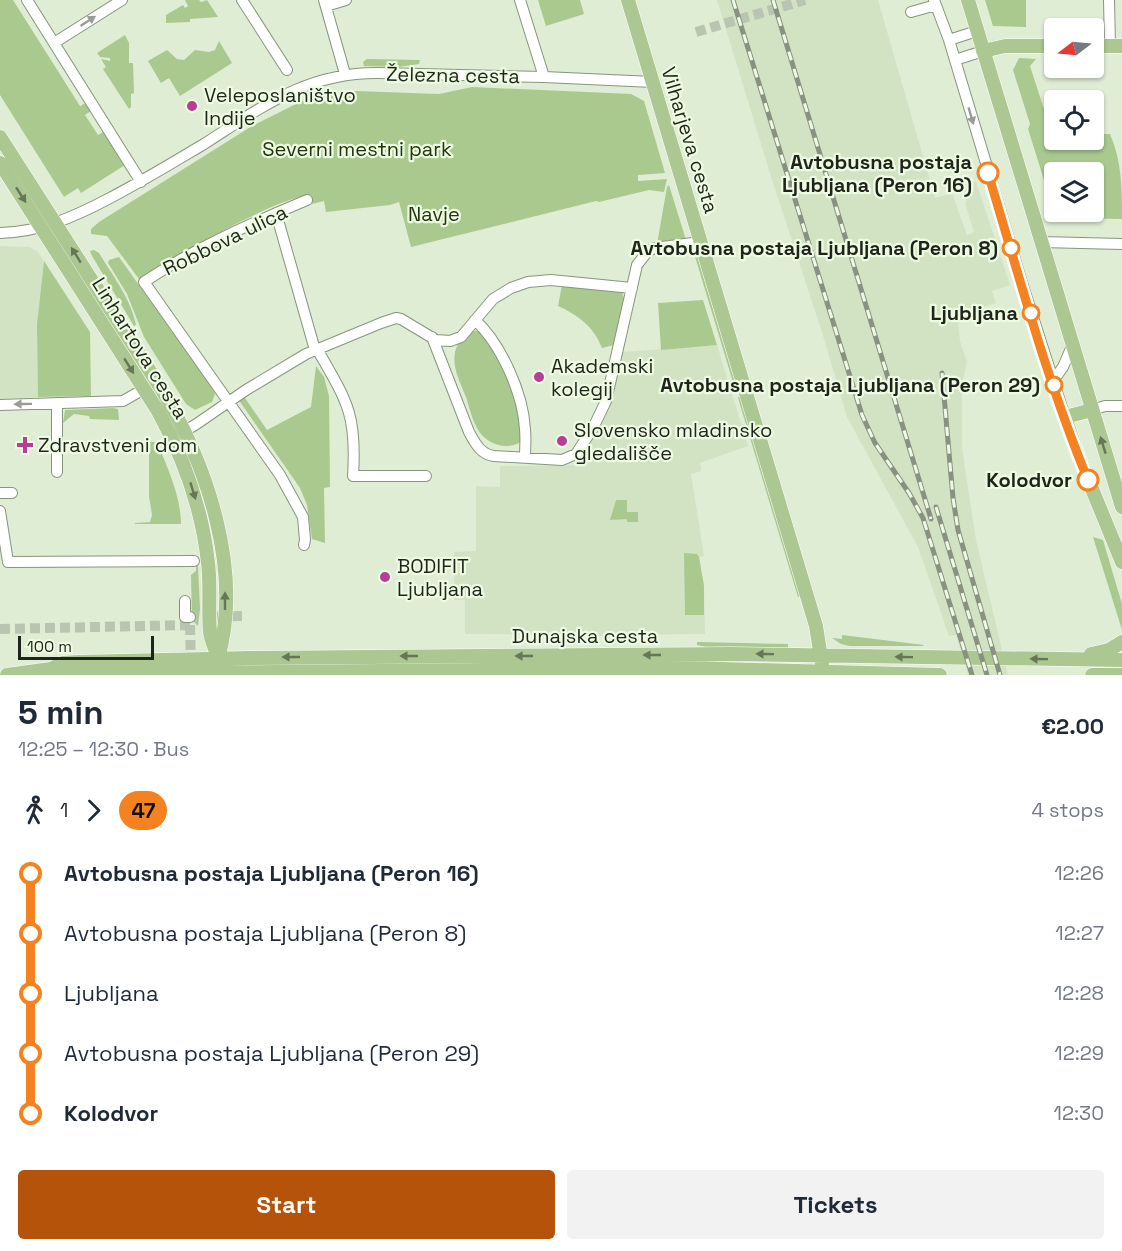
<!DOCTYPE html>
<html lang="en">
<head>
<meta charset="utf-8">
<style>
	:root { --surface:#fff; --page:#f2f2f3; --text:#1f2937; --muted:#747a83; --accent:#b45309 }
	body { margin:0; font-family:"Space Grotesk",sans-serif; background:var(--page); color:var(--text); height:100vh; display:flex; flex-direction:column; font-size:22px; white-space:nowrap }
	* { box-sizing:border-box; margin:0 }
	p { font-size:20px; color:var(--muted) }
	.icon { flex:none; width:33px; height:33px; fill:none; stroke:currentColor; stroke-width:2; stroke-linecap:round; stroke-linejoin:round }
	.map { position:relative; height:675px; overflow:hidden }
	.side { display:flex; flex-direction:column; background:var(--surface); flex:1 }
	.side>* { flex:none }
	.badge { padding:0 12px; border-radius:20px; font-size:21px; line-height:39px }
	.needle { width:39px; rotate:254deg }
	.tools { position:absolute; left:1044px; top:18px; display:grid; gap:12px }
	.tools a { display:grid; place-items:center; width:60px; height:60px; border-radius:6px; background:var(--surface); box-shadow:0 2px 4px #0004; font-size:30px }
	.scale { position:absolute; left:18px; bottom:15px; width:136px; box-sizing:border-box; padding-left:6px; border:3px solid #1f241b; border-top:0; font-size:16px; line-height:21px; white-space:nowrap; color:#1f241b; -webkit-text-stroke:4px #edfbe2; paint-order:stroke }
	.map>.badge { position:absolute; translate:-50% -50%; box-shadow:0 0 0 3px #fff }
	.legs { display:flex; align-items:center; gap:9px; height:66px; padding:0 18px; font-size:20px }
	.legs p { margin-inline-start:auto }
	.overview { display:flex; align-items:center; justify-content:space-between; height:102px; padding:0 18px }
	h1 { font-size:33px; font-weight:800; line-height:45px }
	.cta { display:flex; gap:12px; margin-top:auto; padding:12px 18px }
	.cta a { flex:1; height:69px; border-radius:6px; background:var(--accent); color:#fff; font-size:24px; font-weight:800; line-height:69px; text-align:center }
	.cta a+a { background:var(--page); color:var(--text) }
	ul { padding:0 18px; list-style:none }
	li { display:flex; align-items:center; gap:21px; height:60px; font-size:22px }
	li i { display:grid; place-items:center; width:9px; height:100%; margin:0 8px; background:currentColor }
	li i::after { content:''; width:15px; height:15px; margin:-8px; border:4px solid; border-radius:50%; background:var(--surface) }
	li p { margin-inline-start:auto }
	li:first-child i { background:linear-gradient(#0000 50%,currentColor 0) }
	li:last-child i { background:linear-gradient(currentColor 50%,#0000 0) }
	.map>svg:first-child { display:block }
</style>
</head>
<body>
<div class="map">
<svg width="1122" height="675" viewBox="0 0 1122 675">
	<rect width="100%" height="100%" fill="#e0edd5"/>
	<!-- built -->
	<path fill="#d2e3c4" d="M717,0H878L935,198L952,193L967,235L974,232L965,203L967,202L962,185L976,181L1010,285L992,291L996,303L963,313L965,320L958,323L960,341L967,362L962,384V447L976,540L1008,675H968L956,635L949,636L918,547L847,417L821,329L772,180Z
		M0,246L29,247L37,251L44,261L37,324L38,397L0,399Z
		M717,345L748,446L700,463L701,471L691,474L704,556L699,557L704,586L705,634L606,635L596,637L586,635L465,634V600H454V552L476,551V486L500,487V466L585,465L589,446L604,418L623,352Z"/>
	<!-- green -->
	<path fill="#aac98f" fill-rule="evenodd" d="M0,0H13L80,106L86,103L91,111L85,115L98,135L105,131L125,165L81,193L78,188L64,197L0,95Z
		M185,0H199L201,2L207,0L218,17L190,19V22L166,23V15L183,5L185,8L188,6Z
		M538,0H580L584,14L546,26Z
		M985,0H1026V27L993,26Z
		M125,35L129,43V63H133L134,93L131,94V107L129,109L103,69L106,67L101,59L110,61V58L100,57L97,53Z
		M219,41L232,63L180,96L169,78L161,83L148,61L167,50L177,59L184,60L195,50L209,52L215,50Z
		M1019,58L1036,59L1030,66L1054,140H1094V137H1100L1101,134H1110C1122,161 1122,189 1122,219L1067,218L1055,215L1028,129L1030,124L1013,70ZM1054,172H1094V212H1054Z
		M367,59L420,60L419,64L399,67L364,66L363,62Z
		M472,87L631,94L644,101L665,173L638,175V181L667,179L664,192L649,190L599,202L596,201L411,247L399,202L390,205L326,212L324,201L312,204L311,196C286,192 164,262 139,279L107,236L91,234V229L99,222L252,126L312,96L356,91L439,94Z
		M669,185L686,240L657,244L667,187Z
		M94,250L99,253C113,276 131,299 136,325L134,326L92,256L90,251Z
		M693,250L697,255L735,381L733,382Z
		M119,257L212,388L215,394L212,402L195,410L186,404L144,337L127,294L108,263L109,260Z
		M44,261L90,332L91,396L38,397L37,324Z
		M562,285L622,292L625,302L614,345L602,348C594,327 578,315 558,306Z
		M703,300L717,345L661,350L658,303Z
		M473,331H480L494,346L511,386L522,425L521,442C506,451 485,444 477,428C472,419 469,407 466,397C460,382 452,368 455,352C457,342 465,337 473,331Z
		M316,366L324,377L329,396L330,487L324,488L325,543L312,539L307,505L300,488L238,399L247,394L249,395L245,398L267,430L311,407Z
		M740,395L801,596L798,597L738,398Z
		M113,408L118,409L119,420L90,419L89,416L74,414L63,423L65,410Z
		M149,442H157C167,467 181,496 181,524H135V523L150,522L152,515L149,496Z
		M616,500H627V512H638V522H627V519L610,520Z
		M1093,537L1103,540L1122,604V630Z
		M684,553L697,554L699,557L704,586V615H685Z
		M196,566H198L200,609L198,626L192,620L191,575L196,571Z
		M842,635L924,645L923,646H850L841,644L832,638L842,639Z
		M697,642L788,644V649H714L697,645Z"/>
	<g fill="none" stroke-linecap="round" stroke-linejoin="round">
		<!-- minor-tunnel -->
		<path stroke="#b9c5b0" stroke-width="10" stroke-dasharray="10 5" stroke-linecap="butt" d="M696,32L805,0
			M190,625L191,667
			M0,629L190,625V617L242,616"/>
		<!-- minor casing -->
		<g stroke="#88957e" stroke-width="12">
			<path id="minor" d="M27,0L141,182
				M242,0L287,70
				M324,0L345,74
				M520,0L544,77
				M934,0L949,40L1022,283L1065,417
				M1109,0L1110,46
				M326,6L346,0
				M911,12L936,5
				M949,40L977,31
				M54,43L122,0
				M955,60L983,51
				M276,213L315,350
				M0,233C40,232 74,217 108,199C141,182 172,163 204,144C262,107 307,72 379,73L544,77L653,82
				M1041,242L1122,244
				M475,320C501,344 523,393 525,429C526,439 525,448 525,458
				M432,337L469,432C475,443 480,454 494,456L562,460L576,454L593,428L606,401L637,265L648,251L655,248L700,242
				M317,349C347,401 357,414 353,476H426
				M1053,381L1063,367L1072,346
				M57,403V472
				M0,405L123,401L144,389
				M1092,410L1105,406H1122
				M178,435L195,425L246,390L306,354L381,323L396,318L401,319L436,340L450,341L461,337L493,299L511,288L528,282L551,280L632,288
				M0,493H12
				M0,511L8,562L194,561
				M304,545L305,540L303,517L280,475L144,282C195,248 250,224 307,200
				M185,601V617H190"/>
		</g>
		<!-- major casing -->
		<g stroke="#fff" stroke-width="15">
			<path id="major" d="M628,0L816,626L822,664
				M968,0L1122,507
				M1094,46H1122
				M983,51L1005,46H1054
				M0,137L162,390C207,465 243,571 218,658
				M0,163L158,411C184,458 202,508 208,563C211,586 208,609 210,632C211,641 216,650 218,658
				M1092,410L1065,417L1076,450L1122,562
				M1091,654L1109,650L1122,642
				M51,669L64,674L687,668L940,675
				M7,675L51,669L63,663L78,662L249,658L731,654L1122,660
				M1092,675H1122"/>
		</g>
		<!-- minor -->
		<use href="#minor" stroke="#fff" stroke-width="10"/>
		<!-- major -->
		<use href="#major" stroke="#acc791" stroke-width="14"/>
		<!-- rail casing -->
		<g stroke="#899281" stroke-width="5">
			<path id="rail" d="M733,0L862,415L875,443L909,493L923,518L972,675
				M773,0L931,519
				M942,373L953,498L958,530L1000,675
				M936,507L987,675"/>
		</g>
		<!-- rail -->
		<use href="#rail" stroke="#edfbe2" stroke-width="3" stroke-dasharray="9" stroke-linecap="butt"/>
	</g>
	<!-- one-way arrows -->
	<defs><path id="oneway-solid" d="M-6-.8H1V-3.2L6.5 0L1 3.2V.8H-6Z" transform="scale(1.5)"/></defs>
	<g fill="#9a9c98">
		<use href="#oneway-solid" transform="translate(88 21) rotate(-33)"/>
		<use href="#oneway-solid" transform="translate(971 116) rotate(74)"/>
		<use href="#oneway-solid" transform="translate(23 404) rotate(179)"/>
	</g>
	<g fill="#667656">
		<use href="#oneway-solid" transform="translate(21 195) rotate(57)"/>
		<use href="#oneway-solid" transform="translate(76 255) rotate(-122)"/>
		<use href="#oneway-solid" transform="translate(129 366) rotate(58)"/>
		<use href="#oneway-solid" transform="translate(1103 445) rotate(-107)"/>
		<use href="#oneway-solid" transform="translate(193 491) rotate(73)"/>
		<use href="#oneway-solid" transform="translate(225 601) rotate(-90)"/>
		<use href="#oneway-solid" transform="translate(765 654) rotate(-179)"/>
		<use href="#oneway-solid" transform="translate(652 655) rotate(180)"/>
		<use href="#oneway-solid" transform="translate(409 656) rotate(180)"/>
		<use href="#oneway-solid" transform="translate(524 656) rotate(180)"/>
		<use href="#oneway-solid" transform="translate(291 657) rotate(180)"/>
		<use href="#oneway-solid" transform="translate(904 657) rotate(-179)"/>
		<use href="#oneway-solid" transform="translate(1039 659) rotate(-179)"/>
	</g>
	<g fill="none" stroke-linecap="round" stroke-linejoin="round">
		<!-- line-1 casing -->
		<g stroke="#fff" stroke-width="14">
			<path id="line-1" d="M988,173C1019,276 1047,381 1088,480"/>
		</g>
		<!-- line-1 -->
		<use href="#line-1" stroke="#f58220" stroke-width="9"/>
	</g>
	<!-- markers -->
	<g fill="#b63e94" stroke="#edfbe2" stroke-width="2">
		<circle cx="192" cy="106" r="6"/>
		<circle cx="539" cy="377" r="6"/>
		<circle cx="562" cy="441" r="6"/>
		<path d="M22 436h6v6h6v6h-6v6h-6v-6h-6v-6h6z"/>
		<circle cx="385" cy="577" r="6"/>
	</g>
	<g fill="#fff" stroke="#f58220" stroke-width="3">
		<circle cx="988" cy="173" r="10"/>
		<circle cx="1011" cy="248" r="8"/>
		<circle cx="1031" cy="313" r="8"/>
		<circle cx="1054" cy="385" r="8"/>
		<circle cx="1088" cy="480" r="10"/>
	</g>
	<g text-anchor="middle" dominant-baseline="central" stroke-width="4.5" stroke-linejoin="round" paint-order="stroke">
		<!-- street labels -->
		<g font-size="20" fill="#1f241b" stroke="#edfbe2">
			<text transform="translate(453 75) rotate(1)">Železna cesta</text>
			<text transform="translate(690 140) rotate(73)">Vilharjeva cesta</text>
			<text transform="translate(225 240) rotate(-26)">Robbova ulica</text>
			<text transform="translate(140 348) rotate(58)">Linhartova cesta</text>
			<text x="585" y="636">Dunajska cesta</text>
		</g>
		<!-- poi labels -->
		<g font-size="20" fill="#1f241b" stroke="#edfbe2" text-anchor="start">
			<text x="204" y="95">Veleposlaništvo<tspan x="204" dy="23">Indije</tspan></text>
			<text x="551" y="366">Akademski<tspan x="551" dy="23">kolegij</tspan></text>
			<text x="574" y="430">Slovensko mladinsko<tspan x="574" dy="23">gledališče</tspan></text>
			<text x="38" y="445">Zdravstveni dom</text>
			<text x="397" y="566">BODIFIT<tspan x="397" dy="23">Ljubljana</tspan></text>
		</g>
		<!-- park labels -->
		<g font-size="20" fill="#233410" stroke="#edfbe2">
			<text x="357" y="149">Severni mestni park</text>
			<text x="434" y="214">Navje</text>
		</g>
		<!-- stop labels -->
		<g font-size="20" font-weight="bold" fill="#1f241b" stroke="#edfbe2" text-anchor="end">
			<text x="972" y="162">Avtobusna postaja<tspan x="972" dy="23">Ljubljana (Peron 16)</tspan></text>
			<text x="998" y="248">Avtobusna postaja Ljubljana (Peron 8)</text>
			<text x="1018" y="313">Ljubljana</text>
			<text x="1040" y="385">Avtobusna postaja Ljubljana (Peron 29)</text>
			<text x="1072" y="480">Kolodvor</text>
		</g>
	</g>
</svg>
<div class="tools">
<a><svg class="needle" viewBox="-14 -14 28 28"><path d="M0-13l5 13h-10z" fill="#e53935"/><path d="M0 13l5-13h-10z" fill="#747a83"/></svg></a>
<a><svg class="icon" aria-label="locate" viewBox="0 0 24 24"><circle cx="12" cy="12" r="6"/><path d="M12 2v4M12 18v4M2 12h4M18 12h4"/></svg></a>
<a><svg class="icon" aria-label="layers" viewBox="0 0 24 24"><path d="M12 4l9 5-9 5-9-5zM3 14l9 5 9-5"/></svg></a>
</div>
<div class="scale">100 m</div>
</div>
<section class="side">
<div class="overview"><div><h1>5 min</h1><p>12:25 – 12:30 · Bus</p></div><b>€2.00</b></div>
<div class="legs"><svg class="icon" aria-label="walk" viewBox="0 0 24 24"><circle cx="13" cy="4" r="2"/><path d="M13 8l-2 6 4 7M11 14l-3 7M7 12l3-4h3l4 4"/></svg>1<svg class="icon" aria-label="forward" viewBox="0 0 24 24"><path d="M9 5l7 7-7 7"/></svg><b class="badge" style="background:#f58220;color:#111">47</b><p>4 stops</p></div>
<ul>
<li><i style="color:#f58220"></i><b>Avtobusna postaja Ljubljana (Peron 16)</b><p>12:26</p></li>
<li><i style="color:#f58220"></i><span>Avtobusna postaja Ljubljana (Peron 8)</span><p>12:27</p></li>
<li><i style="color:#f58220"></i><span>Ljubljana</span><p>12:28</p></li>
<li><i style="color:#f58220"></i><span>Avtobusna postaja Ljubljana (Peron 29)</span><p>12:29</p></li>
<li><i style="color:#f58220"></i><b>Kolodvor</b><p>12:30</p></li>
</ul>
<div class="cta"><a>Start</a><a>Tickets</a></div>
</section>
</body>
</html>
